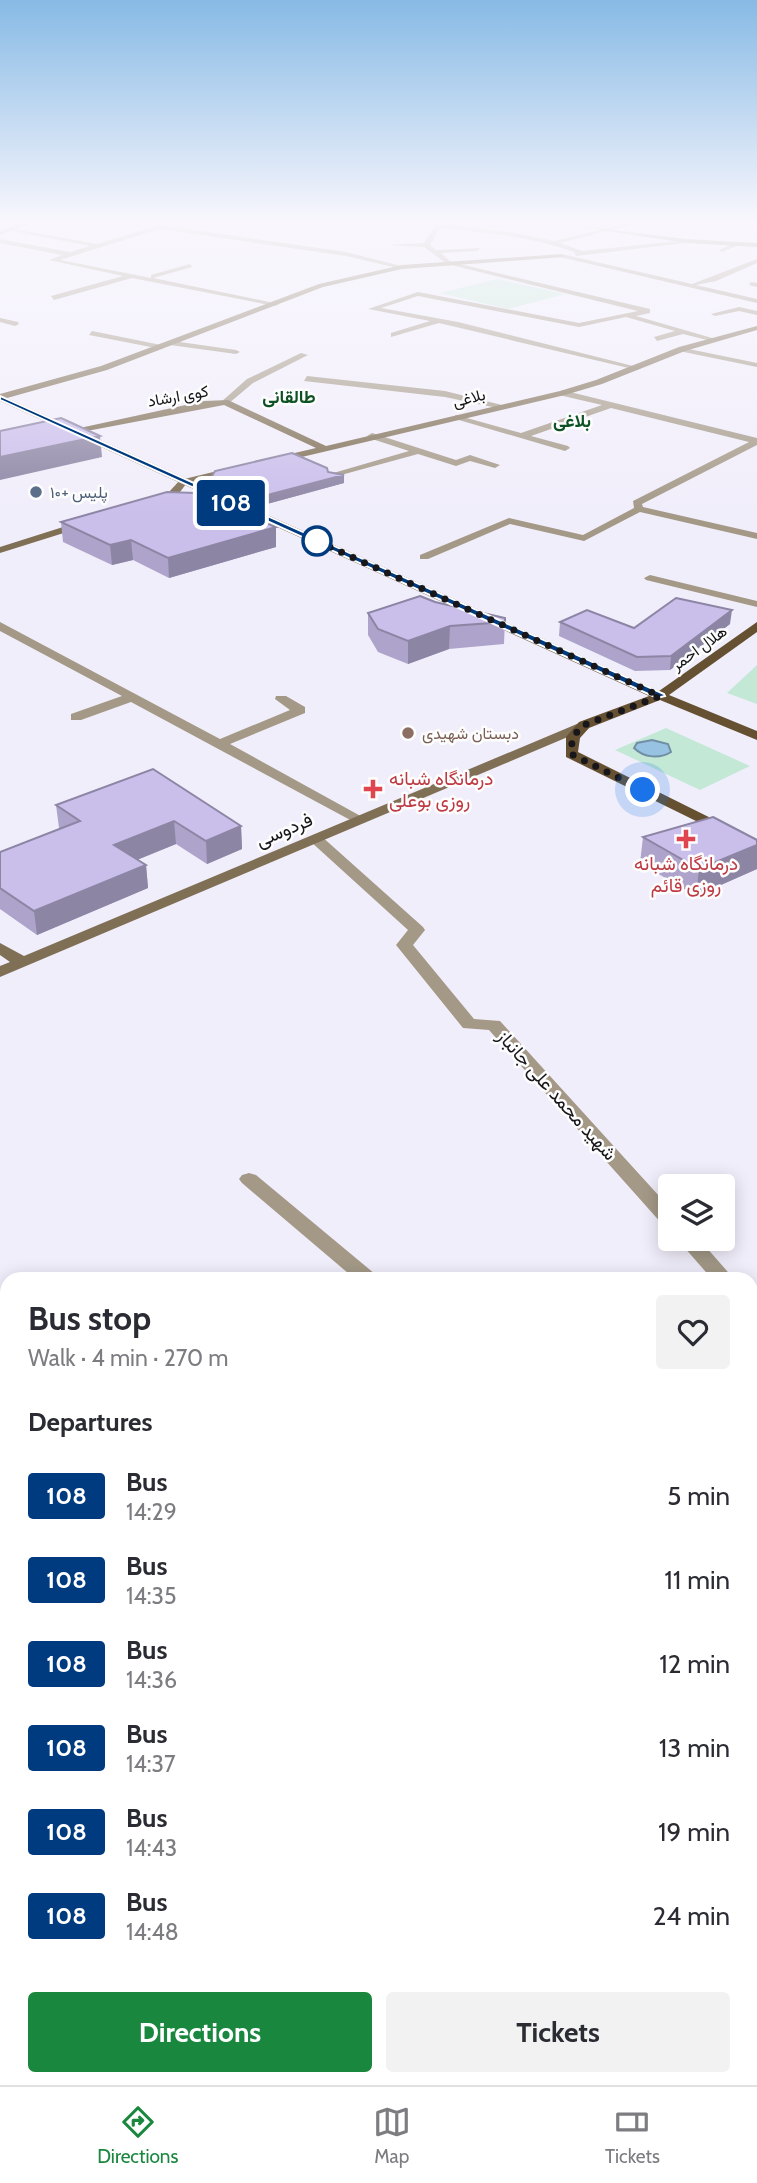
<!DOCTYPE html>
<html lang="en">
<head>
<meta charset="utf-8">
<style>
	:root { --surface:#fff; --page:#f2f2f3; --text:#2b2b33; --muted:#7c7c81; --line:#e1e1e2; --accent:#1a873f }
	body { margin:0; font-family:Cabin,Vazirmatn,sans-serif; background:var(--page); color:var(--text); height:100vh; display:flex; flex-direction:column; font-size:26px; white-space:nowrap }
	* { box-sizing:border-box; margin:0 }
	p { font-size:23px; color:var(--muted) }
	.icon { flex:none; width:38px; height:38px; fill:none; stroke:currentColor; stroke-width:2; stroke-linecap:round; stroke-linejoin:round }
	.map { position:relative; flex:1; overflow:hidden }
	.drawer { position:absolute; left:0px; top:1272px; width:758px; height:814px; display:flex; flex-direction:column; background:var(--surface); border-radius:21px 21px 0 0; box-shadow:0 4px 18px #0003 }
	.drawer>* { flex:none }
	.badge { padding:0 14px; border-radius:5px; font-size:24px; line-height:46px }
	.fabs { position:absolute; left:658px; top:1174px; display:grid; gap:14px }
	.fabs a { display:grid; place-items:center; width:77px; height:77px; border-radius:7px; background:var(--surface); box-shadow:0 4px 18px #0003; font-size:35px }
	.you { position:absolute; width:35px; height:35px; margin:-18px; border:5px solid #fff; border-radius:50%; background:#1a73e8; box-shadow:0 0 0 10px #1a73e833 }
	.map>.badge { position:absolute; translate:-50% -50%; box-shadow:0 0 0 4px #fff }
	h2 { padding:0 28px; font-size:26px; line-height:63px }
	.round { display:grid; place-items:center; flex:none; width:74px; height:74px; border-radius:7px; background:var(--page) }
	.headline { display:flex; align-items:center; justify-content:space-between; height:119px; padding:0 28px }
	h1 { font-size:33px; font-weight:700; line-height:52px }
	.button { display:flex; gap:14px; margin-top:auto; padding:14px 28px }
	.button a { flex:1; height:80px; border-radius:7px; background:var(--accent); color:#fff; font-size:28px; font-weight:700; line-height:80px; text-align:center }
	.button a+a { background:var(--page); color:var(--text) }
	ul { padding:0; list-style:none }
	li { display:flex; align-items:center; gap:21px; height:84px; padding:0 28px }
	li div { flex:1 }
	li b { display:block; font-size:26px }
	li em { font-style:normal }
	li .badge { min-width:77px; font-weight:700; text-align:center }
	.tab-bar { display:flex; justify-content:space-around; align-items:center; height:98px; border-top:2px solid var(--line); background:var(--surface); font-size:19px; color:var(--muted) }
	.tab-bar a { display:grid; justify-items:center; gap:4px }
	.tab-bar .selected { color:var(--accent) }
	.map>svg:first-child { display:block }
</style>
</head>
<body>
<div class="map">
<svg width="757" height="2085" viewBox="0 0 757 2085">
	<rect width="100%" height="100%" fill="#f1eefb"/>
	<!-- green -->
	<path fill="#c4e8d6" d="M497,279L565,294L508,309L440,293Z
		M757,665V704L727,693Z
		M666,728L750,766L700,790L615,750Z"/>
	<!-- water -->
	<path fill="#97c2e1" stroke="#718ea5" stroke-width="2" d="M652,740L668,744L671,752C660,759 644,758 634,748L637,743Z"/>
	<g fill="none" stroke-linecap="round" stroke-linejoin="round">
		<!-- stream -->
		<path stroke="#718ea5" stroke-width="3.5" d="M0,233L26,223"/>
		<!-- street -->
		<path fill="#a49987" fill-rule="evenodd" d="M437,223L509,232L554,241L627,223H638L560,243L582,251L688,240L686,243L576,256L574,252C531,236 485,233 440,228L430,245L436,250L480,248L478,251L441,253L451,262L650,309V313L636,316L719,340L715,342L683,334L657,341L654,337L675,331L626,317L579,327L418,296L381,308L458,322L641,368L637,370L439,323L391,337V333L430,321L368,309L418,292L579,323L638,311L447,264L424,247L387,245L424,243Z
			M160,225L346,252L405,267L402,269L346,256L160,229L60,260L151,278V275L190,264L192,267L153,278L279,304L275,306L132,278L54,300L51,296L123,276L49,260L62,255L0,243V239L70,252L90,246L12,231L15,229L97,244Z
			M737,242L739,245L722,252L719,250Z
			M562,254L692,284L757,259V263L716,281L696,285L757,299V303L560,257Z
			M751,282L757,283V287L749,285Z
			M739,307L757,311V315L739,311L715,316L711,314Z
			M0,318L18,322L19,324L15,326L0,322Z
			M92,331L161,345L165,347L161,349L89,335Z
			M173,341L236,350L240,352L236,354L170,345Z
			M679,347L757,363V367L679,351Z
			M301,353L308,355L253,383L228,404L221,402L247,379Z
			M307,376L445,391L506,406L502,409L445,397L304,381Z
			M562,390L757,438V445L642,504L643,507L757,533V539L640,512L584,541L510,524L428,559H420V555L509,518L583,535L634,508L633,501L749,442L611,408L531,436L568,446L570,448L565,451L452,418L456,415L521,433L602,405L559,395Z
			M372,433L456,460L470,455L500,465L495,468L470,461L456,466L418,454L330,478V474L409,451L369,438L367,436Z
			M650,575L757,601V607L646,580L644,578Z
			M0,622L220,739L290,710L275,699L276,696H286L305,707V713L230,744L366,819L364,822H354L131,702L81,720H71V714L122,696L0,631Z
			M315,834L320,835L423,927L425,930L413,945L474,1019L500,1021L670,1208V1227L663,1225L489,1030L463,1028L396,945L408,930L310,841L308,838Z
			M249,1173L256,1175L375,1274L378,1279H355L242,1183L239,1179L242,1175Z
			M677,1239H699L734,1279H712Z
			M751,1301L757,1303V1324L751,1322Z
			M418,2079H453L456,2085H421Z
			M715,2079H747L745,2085H717Z"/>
		<!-- secondary -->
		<path fill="#7f6f55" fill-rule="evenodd" d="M0,223H4L0,225Z
			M555,223L686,239L757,243V247L686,243Z
			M562,254L564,257L402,269L323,287L107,370L0,400V394L101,366L319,284L402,265Z
			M757,326V330L685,351L602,384L565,395L272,464L269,463V459L316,448L224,405L71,434L66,431L204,401L228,400L326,446L560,391L596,380L679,347Z
			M234,467L239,470L237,472L186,484L177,496L156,505L151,502L169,492L180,480Z
			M82,521L86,522V526L0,553V547Z
			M584,721L591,725L589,728L0,977V966L10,962L0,955V943L24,956Z
			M42,2079H79L76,2085H39Z"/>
		<!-- primary -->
		<path fill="#655131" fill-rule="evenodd" d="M0,395L659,691L757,622V632L669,695L757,731V740L660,700L589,728L580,738L578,752L757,841V851L566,757V737L579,722L649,696L0,401Z
			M757,1360V1381L751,1383V1362Z
			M757,1446V1469L751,1471V1448Z
			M75,2079H109L106,2085H72Z
			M156,2079H190L187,2085H153Z"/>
	</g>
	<!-- wall -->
	<path fill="#aea3ca" d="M328,472L344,483L256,507L237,499L238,511L276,527V547L169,578L133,560L112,565L63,542L61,522L195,493L211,486V478Z
		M435,602L505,618L504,644L449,649L408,664L378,652L368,635V613Z
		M560,622L634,628L730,624L670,670L635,671L559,636Z
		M56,805L241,826L242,849L207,864L176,844L137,860L146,865L148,888L37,935L0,909V852L60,829L59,828Z
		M643,837L757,840V869L696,896L640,863Z"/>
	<!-- shaded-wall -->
	<path fill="#8d85a4" d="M100,436L102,457L0,480V457Z
		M344,475V483L256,507V498Z
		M237,493L238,512L211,500Z
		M276,527V547L169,578L168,558Z
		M131,540L133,560L112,565L110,545Z
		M732,610L730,624L670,670L671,656Z
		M450,626L449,649L408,664V641Z
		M174,821L176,844L117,868L114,845Z
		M241,826L242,849L207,864L206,841Z
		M757,845V869L696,896L699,869Z
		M146,865L148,888L37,935L34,911Z"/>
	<!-- building -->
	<path fill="#cabeeb" stroke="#8d85a4" stroke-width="2" d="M61,418L100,436L0,457V431Z
		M292,453L327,468L328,472L344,475L256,498L211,478L215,471Z
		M199,486H221L237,493L211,500L276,527L168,558L131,540L110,545L61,522L167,492L195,493Z
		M420,596L435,602L505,618V622L450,626L408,641L378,629L368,613Z
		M676,598L732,610L671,656L637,657L560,622L587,610L634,628Z
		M153,769L241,826L206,841L174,821L114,845L146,865L34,911L0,888V852L80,821L56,805Z
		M713,817L757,840V845L699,869L643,837Z"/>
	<!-- sky -->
	<linearGradient id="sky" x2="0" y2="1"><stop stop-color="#87bae5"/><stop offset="0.43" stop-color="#f9f7fd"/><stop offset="1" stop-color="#f9f7fd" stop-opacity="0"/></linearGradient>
	<rect width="757" height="515" fill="url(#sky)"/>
	<!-- line -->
	<path fill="#003b80" stroke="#fff" stroke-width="2" d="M0,396L664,694L665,696L657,698L0,400Z"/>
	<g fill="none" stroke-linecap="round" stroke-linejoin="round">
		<!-- walk -->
		<path stroke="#17161a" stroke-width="7" stroke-dasharray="0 12.6" d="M317,541L312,539L660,696L584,725C574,733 571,741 571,754L643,790"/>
	</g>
	<!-- markers -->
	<circle fill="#5c6f8a" stroke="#fdfdfd" stroke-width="2.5" cx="36" cy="492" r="7"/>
	<circle fill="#fff" stroke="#003b80" stroke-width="3.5" cx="317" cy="541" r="14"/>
	<circle fill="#8d6e63" stroke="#fdfdfd" stroke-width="2.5" cx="408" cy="733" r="7"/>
	<g fill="#e0444e" stroke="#fdfdfd" stroke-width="2.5">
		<path d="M369.5 778.5h7v7h7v7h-7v7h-7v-7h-7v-7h7z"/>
		<path d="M682.5 828.5h7v7h7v7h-7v7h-7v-7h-7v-7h7z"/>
	</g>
	<g text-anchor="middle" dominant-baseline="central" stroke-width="5" stroke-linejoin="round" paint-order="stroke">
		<!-- far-street labels -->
		<g font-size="16" fill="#17161a" stroke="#fdfdfd">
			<text transform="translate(178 396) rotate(-10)">کوی ارشاد</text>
			<text transform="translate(469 398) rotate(-14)">بلاغی</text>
			<text transform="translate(699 648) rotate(-36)">هلال احمر</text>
		</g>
		<!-- far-service labels -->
		<g font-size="16" fill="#4e5e75" stroke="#fdfdfd" text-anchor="start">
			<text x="50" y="492">پلیس +۱۰</text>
		</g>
		<!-- far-education labels -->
		<g font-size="16" fill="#785e54" stroke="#fdfdfd" text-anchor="start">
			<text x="422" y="733">دبستان شهیدی</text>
		</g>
		<!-- far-neighbourhood labels -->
		<g font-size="18" font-weight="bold" fill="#0e5224" stroke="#fdfdfd">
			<text x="289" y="397">طالقانی</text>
			<text x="572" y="421">بلاغی</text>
		</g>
		<!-- health labels -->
		<g font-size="19" fill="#be3a42" stroke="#fdfdfd" text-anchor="start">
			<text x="389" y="778">درمانگاه شبانه<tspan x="389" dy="22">روزی بوعلی</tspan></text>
			<text x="686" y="863" text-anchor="middle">درمانگاه شبانه<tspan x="686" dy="22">روزی قائم</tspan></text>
		</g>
		<!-- street labels -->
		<g font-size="19" fill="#17161a" stroke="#fdfdfd">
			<text transform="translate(284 830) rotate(-23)">فردوسی</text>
			<text transform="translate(557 1095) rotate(48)">شهید محمد علی جانباز</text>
		</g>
	</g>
</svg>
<div class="fabs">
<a><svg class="icon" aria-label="layers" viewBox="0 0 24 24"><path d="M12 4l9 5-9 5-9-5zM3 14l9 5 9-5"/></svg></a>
</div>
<div class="you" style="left:643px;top:790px"></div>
<b class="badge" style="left:231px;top:503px;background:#003b80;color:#fff">108</b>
<section class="drawer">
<div class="headline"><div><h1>Bus stop</h1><p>Walk · 4 min · 270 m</p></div><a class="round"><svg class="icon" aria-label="heart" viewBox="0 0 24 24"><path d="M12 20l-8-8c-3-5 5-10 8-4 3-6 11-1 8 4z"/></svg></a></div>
<h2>Departures</h2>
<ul>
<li><span class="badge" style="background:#003b80;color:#fff">108</span><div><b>Bus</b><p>14:29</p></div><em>5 min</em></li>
<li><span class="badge" style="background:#003b80;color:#fff">108</span><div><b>Bus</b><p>14:35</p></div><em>11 min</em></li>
<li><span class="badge" style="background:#003b80;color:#fff">108</span><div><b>Bus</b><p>14:36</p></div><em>12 min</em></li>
<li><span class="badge" style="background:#003b80;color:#fff">108</span><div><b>Bus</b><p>14:37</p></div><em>13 min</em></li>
<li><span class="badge" style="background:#003b80;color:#fff">108</span><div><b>Bus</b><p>14:43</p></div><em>19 min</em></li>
<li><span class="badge" style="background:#003b80;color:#fff">108</span><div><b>Bus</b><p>14:48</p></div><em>24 min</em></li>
</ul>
<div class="button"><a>Directions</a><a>Tickets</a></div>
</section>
</div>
<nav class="tab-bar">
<a class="selected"><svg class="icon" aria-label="directions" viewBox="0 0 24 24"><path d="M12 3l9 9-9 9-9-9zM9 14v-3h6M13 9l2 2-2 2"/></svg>Directions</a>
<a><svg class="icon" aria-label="map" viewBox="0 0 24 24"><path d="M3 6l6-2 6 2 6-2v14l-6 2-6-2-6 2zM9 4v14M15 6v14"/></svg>Map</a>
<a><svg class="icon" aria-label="tickets" viewBox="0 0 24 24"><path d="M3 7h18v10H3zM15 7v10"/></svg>Tickets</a>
</nav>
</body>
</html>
